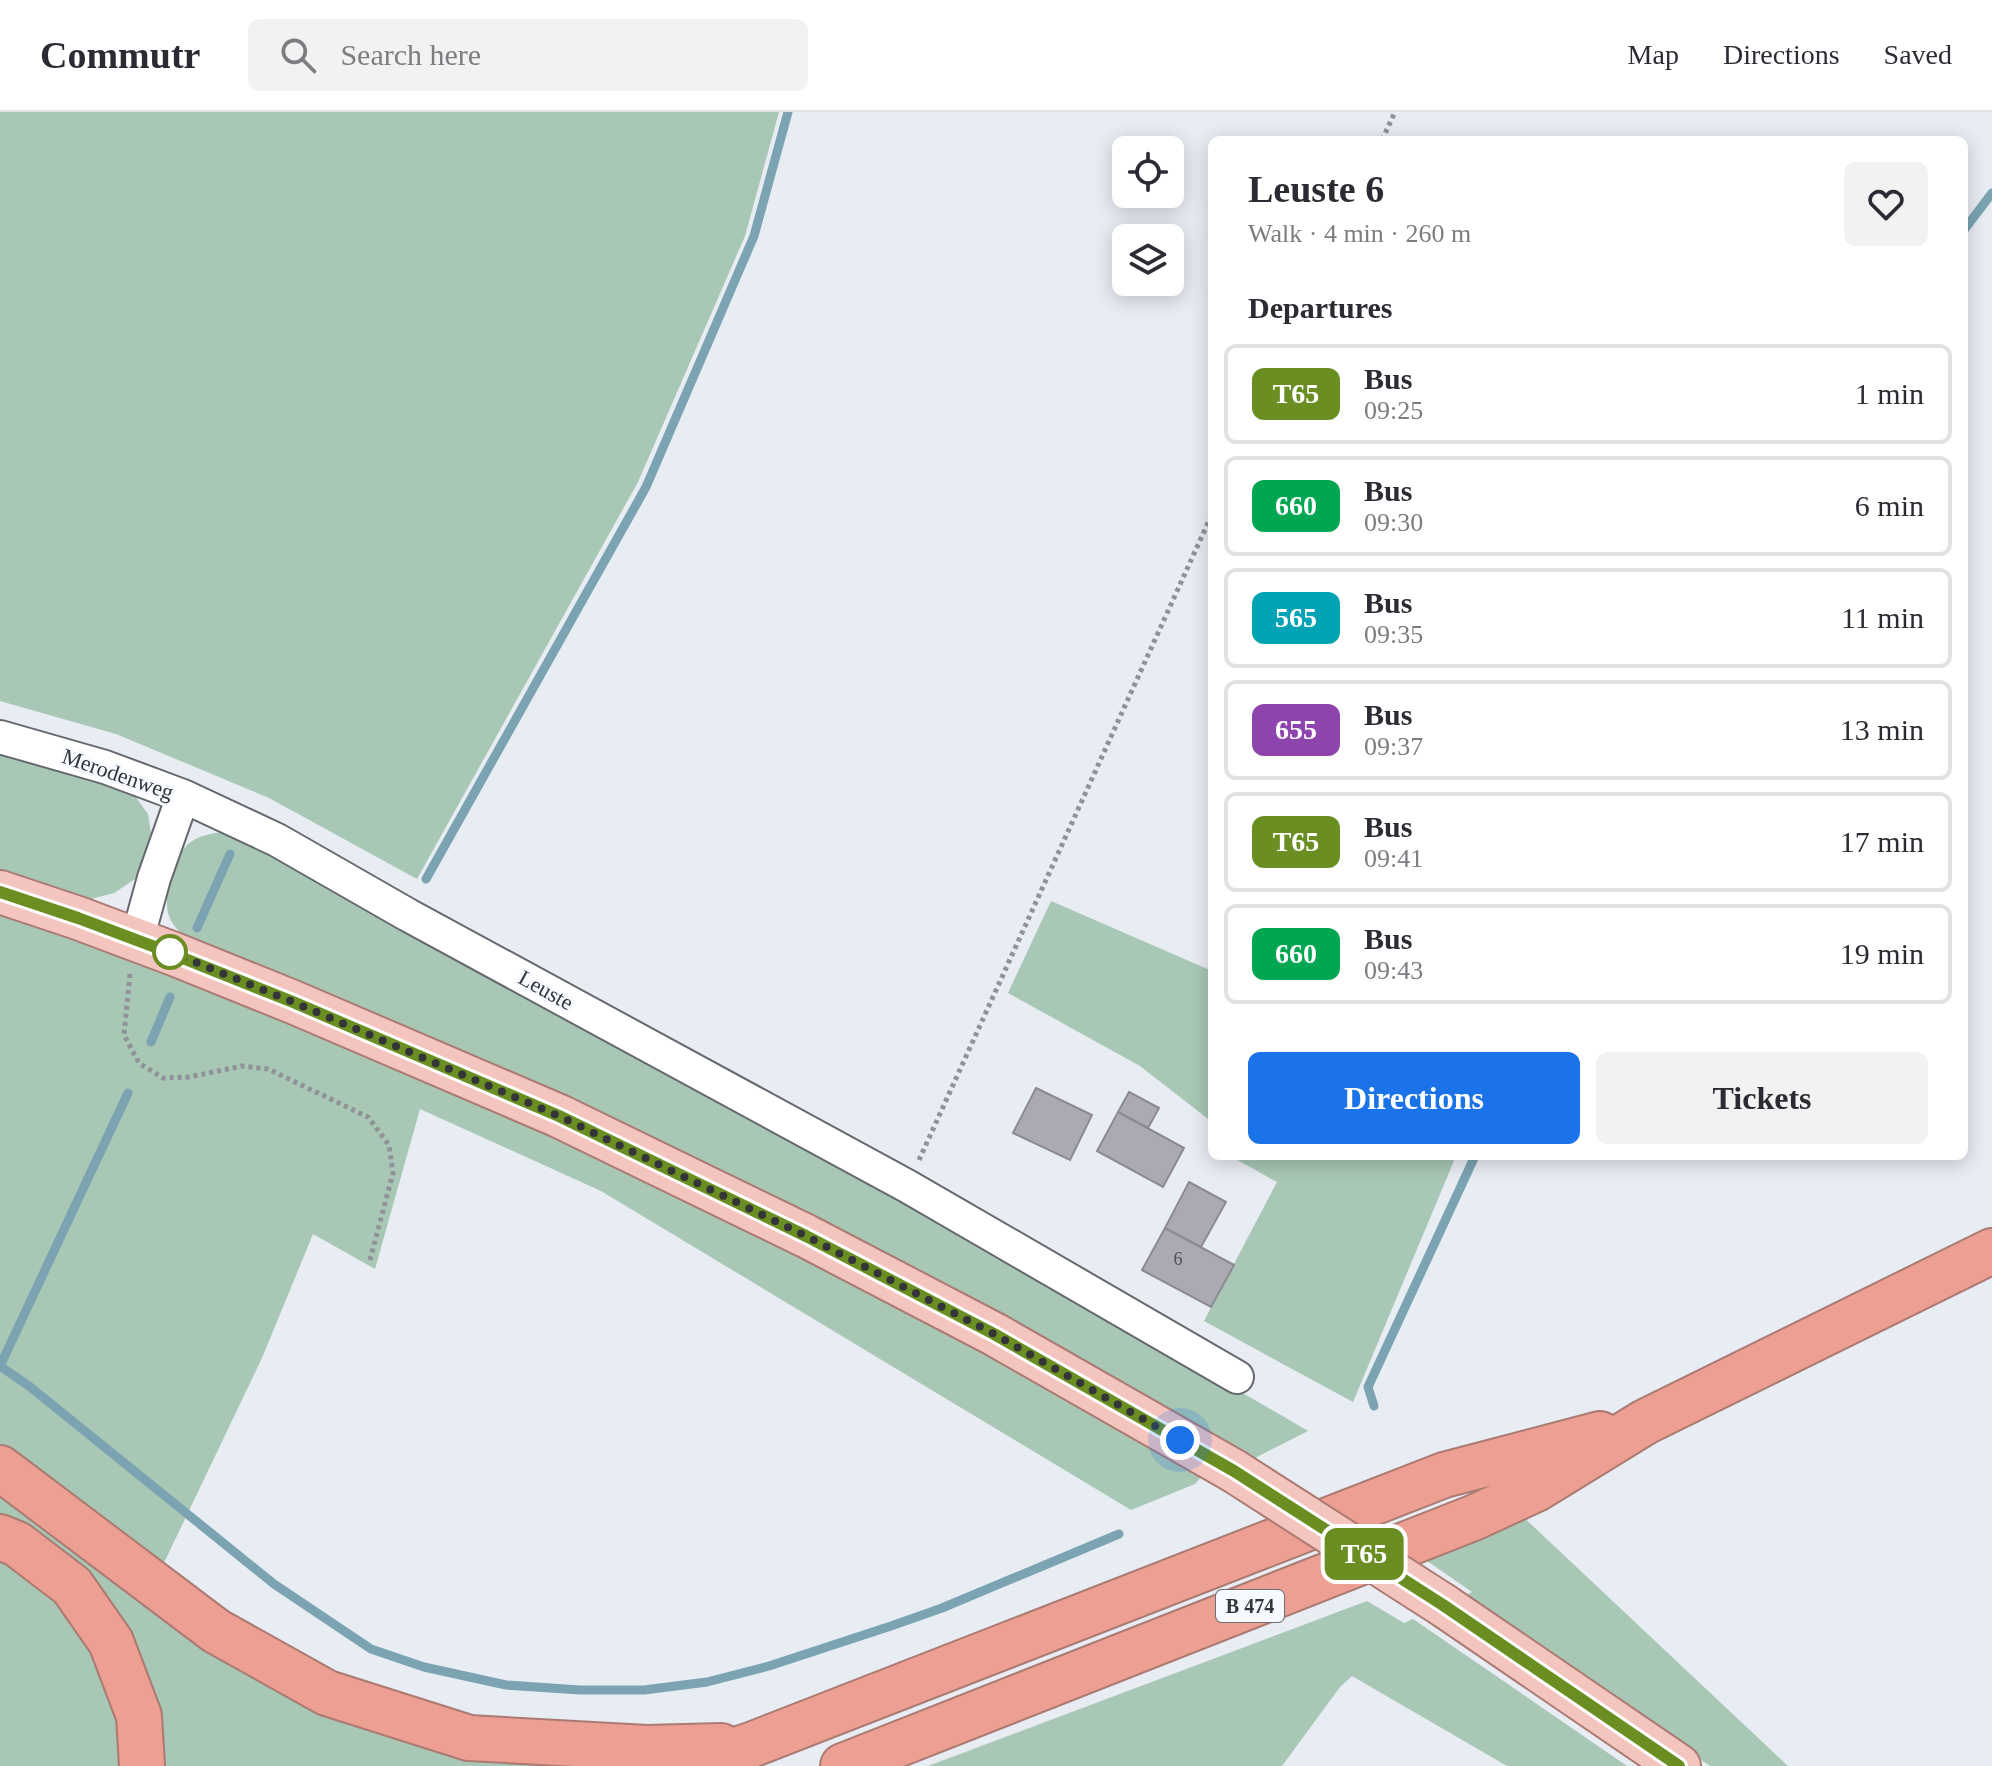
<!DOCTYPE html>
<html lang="en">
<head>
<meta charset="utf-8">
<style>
	:root { --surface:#fff; --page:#f2f2f3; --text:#2b2b33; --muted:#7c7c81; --line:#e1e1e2; --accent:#1a73e8 }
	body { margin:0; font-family:Georgia,serif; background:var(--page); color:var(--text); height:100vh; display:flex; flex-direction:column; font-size:30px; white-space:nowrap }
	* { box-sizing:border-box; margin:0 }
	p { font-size:26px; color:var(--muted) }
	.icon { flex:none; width:44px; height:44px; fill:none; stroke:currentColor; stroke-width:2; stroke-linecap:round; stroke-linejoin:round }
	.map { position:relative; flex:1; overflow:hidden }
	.side { position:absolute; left:1208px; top:24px; width:760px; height:1024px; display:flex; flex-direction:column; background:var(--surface); border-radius:12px; box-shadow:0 4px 20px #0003 }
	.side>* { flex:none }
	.badge { padding:0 16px; border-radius:12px; font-size:28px; line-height:52px }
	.buttons { position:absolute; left:1112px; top:24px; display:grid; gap:16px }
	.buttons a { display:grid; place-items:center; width:72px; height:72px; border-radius:12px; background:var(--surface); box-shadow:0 4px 20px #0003; font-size:40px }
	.you { position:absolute; width:40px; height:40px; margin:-20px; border:6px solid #fff; border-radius:50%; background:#1a73e8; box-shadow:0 0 0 12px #1a73e833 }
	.map>.badge { position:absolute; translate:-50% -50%; box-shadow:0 0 0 4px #fff }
	h2 { padding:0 40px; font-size:30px; line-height:72px }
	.round { display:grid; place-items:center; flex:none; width:84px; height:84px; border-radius:12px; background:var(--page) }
	.head { display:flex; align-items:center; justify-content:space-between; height:136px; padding:0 40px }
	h1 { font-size:38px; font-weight:700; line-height:60px }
	.button { display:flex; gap:16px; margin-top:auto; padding:16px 40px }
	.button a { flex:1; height:92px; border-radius:12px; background:var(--accent); color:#fff; font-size:32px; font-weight:700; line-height:92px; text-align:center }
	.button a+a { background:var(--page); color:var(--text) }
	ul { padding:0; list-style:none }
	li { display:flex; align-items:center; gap:24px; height:100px; margin:0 16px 12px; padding:0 24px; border:4px solid var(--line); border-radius:12px }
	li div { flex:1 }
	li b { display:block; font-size:30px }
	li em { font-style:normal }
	li .badge { min-width:88px; font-weight:700; text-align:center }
	header { display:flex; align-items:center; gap:48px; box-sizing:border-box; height:112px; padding:0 40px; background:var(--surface); border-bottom:2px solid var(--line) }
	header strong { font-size:38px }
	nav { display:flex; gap:44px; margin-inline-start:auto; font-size:28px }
	.search { width:560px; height:72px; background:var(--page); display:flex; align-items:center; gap:20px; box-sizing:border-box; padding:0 28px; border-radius:12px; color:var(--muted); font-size:30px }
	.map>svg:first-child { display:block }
</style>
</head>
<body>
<header>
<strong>Commutr</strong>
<div class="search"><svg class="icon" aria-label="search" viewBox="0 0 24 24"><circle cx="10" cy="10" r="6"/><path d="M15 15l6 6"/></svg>Search here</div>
<nav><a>Map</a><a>Directions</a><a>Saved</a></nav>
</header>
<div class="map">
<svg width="1992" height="1654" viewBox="0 0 1992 1654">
	<rect width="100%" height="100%" fill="#e8ecf3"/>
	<!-- green -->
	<path fill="#a8c7b5" d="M0,0H779L745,124L638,370L417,767L269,686L116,622L0,589Z
		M0,639L130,677L148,702L151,721L148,735L135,767L114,781L91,787H76L0,761Z
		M230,719C592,915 953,1111 1308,1319L1255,1346L862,1130L516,963L195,831C183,823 174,817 169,804C162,786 174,745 188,732C200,722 216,721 230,719Z
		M1051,789L1212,859V1010L1140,954L1008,881Z
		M0,794L329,920L816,1144L1204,1361L1195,1372L1131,1398L601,1079L420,997L375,1157L313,1122L262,1246L162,1455L0,1337Z
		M1230,1044H1456L1353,1290L1204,1209L1277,1070Z
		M0,1379L218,1538L533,1649L564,1654H157L156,1620L0,1405Z
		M1518,1400L1788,1654H1710L1465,1484L1472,1480L1417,1442Z
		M0,1447C65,1477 108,1548 118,1617C120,1629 118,1642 118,1654H0Z
		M1367,1489L1404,1511L1413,1507L1627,1654H1507L1352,1564L1340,1575L1282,1654H928Z"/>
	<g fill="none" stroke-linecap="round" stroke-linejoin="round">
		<!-- stream -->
		<path stroke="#7ba3b2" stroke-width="9" d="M1964,118L1992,81
			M426,767L646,375L754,124L788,0
			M197,816L230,742
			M151,930L170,885
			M128,981L0,1254L29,1274L274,1472L371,1537L424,1555L506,1573L580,1578H644L707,1570L769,1554L891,1514L942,1496L1119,1422
			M1374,1294L1368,1275L1475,1044"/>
	</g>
	<!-- building -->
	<path fill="#abaab2" stroke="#8b8a91" stroke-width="2" d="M1036,976L1092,1003L1070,1048L1013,1021Z
		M1129,980L1159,996L1148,1016L1118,1000Z
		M1118,1000L1184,1036L1163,1075L1097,1039Z
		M1189,1070L1226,1090L1201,1135L1165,1116Z
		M1165,1116L1234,1153L1211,1195L1142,1158Z"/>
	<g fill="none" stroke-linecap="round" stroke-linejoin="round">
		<!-- minor casing -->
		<g stroke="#65686e" stroke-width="36">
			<path id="minor" d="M0,625L105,655L183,684L154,766L137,828
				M183,684L277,728L408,803L907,1074L1237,1265"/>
		</g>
		<!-- major casing -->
		<g stroke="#ab7a72" stroke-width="46">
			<path id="major" d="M0,780L78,806L174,842L293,890L559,1004L806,1124L994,1222L1234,1359
				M1443,1493L1679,1654"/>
		</g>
		<!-- highway casing -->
		<g stroke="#ab7a72" stroke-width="48">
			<path id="highway" d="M0,1356L216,1519L327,1581L469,1626L647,1636L721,1634
				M0,1425L17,1432L72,1474L111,1530L139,1604L142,1654
				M687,1654L751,1633L1444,1363L1600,1322
				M843,1654L1473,1406L1536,1377L1645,1310L1992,1139"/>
		</g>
		<!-- path -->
		<path stroke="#8f9297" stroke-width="5" stroke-dasharray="4 4" stroke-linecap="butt" d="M1382,28L1395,0
			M130,862L124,923L139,951L163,966L189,965L242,954L268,957L368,1005L389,1033L393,1061L370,1148
			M919,1048L1212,402"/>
		<!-- minor -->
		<use href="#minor" stroke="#fff" stroke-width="32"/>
		<!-- major -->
		<use href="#major" stroke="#f4c5be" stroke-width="42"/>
		<!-- highway -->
		<use href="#highway" stroke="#ec9f92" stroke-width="44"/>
		<!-- major-bridge casing -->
		<g stroke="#ab7a72" stroke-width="46" stroke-linecap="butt">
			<path id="major-bridge" d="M1234,1359L1443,1493"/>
		</g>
		<!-- major-bridge -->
		<use href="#major-bridge" stroke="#f4c5be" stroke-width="42"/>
	</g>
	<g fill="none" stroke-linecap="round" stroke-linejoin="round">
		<!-- line casing -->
		<g stroke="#fff" stroke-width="18">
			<path id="line" d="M0,780L78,806L155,835L293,890L559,1004L806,1124L994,1222L1234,1359L1443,1493L1679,1654"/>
		</g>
		<!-- line -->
		<use href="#line" stroke="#6b8e23" stroke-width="12"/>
		<!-- walk -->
		<path stroke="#333538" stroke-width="8" stroke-dasharray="0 14.4" d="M170,840L293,890L559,1004L806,1124L994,1222L1180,1328"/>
	</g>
	<!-- markers -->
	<circle fill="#fff" stroke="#6b8e23" stroke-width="4" cx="170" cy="840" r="16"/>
	<g text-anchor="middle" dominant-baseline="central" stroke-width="6" stroke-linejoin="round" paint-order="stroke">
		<!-- number labels -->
		<g font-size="18" fill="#515256">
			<text x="1178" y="1147">6</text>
		</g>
		<!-- shield labels -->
		<rect fill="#f6f9ff" stroke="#6e7074" stroke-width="2" x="1216" y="1478" width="68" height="32" rx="6"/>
		<g font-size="20" font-weight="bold" fill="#333538">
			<text x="1250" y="1494">B 474</text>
		</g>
		<!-- street labels -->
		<g font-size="22" fill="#333538" stroke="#f6f9ff">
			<text transform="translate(118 662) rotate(19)">Merodenweg</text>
			<text transform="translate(546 878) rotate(29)">Leuste</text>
		</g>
	</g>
</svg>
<div class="buttons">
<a><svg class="icon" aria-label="locate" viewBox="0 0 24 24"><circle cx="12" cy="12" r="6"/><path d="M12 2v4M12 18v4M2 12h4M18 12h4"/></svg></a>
<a><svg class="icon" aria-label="layers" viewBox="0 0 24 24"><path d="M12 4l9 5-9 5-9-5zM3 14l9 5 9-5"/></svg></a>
</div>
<div class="you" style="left:1180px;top:1328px"></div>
<b class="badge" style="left:1364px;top:1442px;background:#6b8e23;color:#fff">T65</b>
<section class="side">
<div class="head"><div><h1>Leuste 6</h1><p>Walk · 4 min · 260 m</p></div><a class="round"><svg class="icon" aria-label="heart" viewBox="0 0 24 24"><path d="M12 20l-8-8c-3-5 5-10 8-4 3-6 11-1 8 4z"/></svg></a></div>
<h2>Departures</h2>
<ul>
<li><span class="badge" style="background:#6b8e23;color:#fff">T65</span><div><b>Bus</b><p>09:25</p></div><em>1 min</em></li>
<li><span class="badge" style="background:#00a651;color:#fff">660</span><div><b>Bus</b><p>09:30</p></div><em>6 min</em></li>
<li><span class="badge" style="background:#00a3b4;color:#fff">565</span><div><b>Bus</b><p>09:35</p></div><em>11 min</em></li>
<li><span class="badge" style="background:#8e44ad;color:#fff">655</span><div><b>Bus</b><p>09:37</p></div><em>13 min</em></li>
<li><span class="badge" style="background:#6b8e23;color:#fff">T65</span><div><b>Bus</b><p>09:41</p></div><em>17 min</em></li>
<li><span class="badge" style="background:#00a651;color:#fff">660</span><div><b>Bus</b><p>09:43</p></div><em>19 min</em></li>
</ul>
<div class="button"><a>Directions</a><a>Tickets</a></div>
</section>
</div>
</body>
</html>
